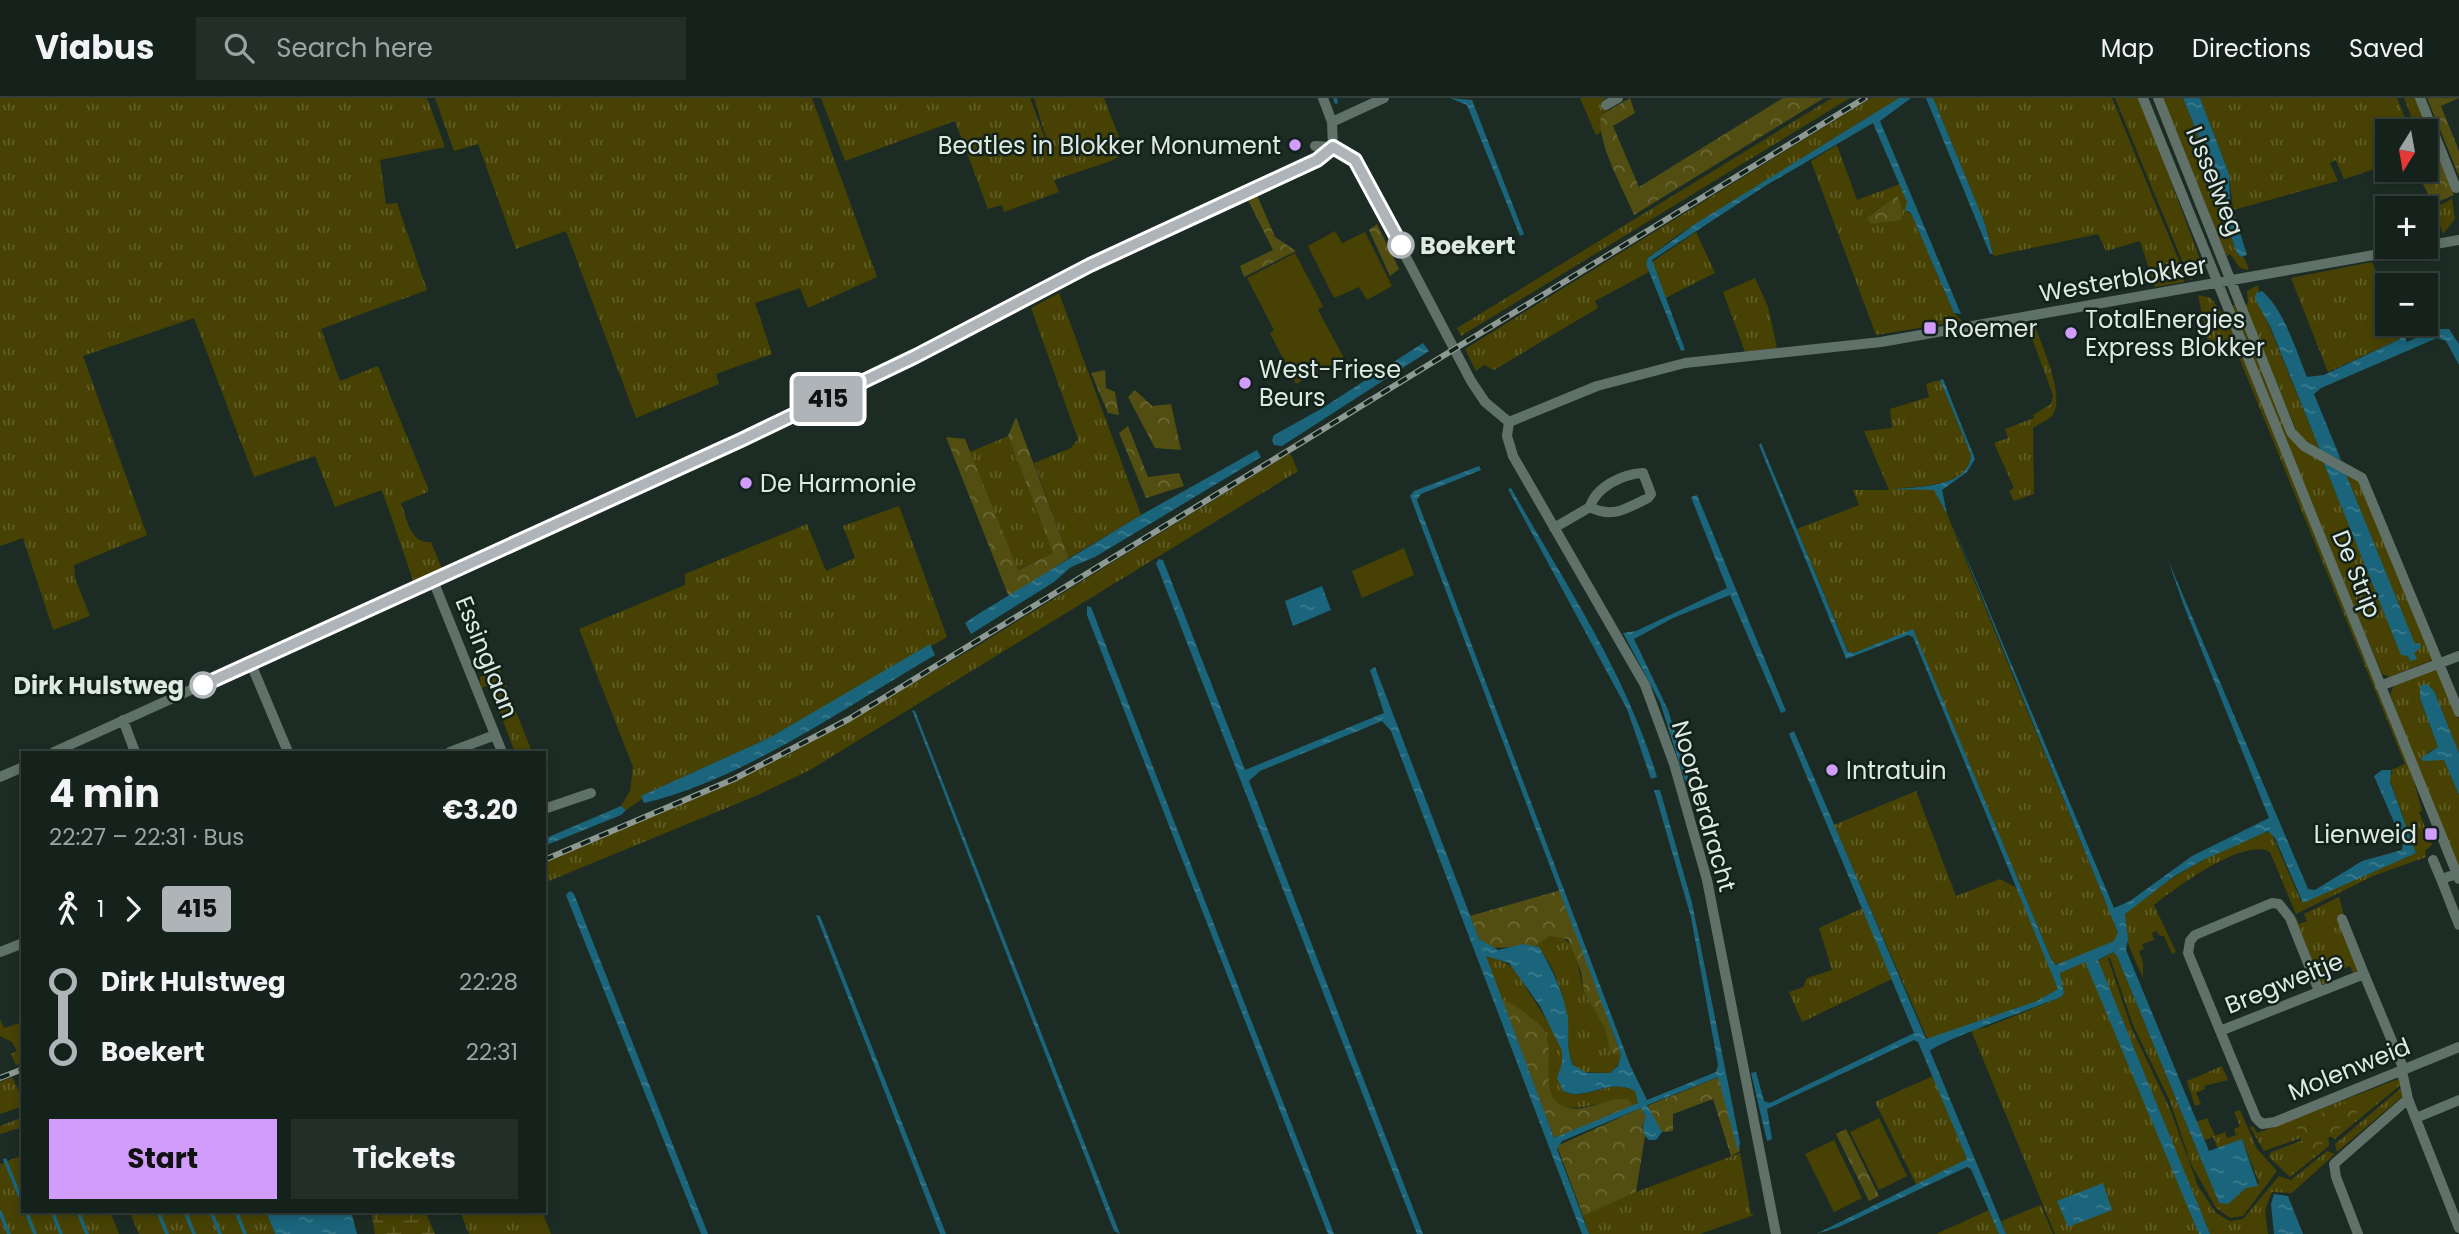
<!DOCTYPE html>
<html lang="en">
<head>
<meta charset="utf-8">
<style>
	:root { --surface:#15211b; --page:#222e28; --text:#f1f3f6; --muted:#9da3a3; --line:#343e3a; --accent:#d29cfd }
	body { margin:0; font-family:Poppins,sans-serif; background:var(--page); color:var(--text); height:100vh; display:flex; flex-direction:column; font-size:26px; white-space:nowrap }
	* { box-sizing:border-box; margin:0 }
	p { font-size:23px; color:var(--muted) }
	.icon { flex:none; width:38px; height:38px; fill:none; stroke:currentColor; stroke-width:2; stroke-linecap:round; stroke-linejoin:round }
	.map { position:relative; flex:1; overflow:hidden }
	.sheet { position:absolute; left:21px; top:653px; width:525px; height:462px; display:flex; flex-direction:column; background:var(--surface); border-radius:0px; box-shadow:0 4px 10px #0003,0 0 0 2px var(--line) }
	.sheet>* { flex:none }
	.badge { padding:0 14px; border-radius:5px; font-size:24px; line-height:46px }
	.needle { width:46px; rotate:191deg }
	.tools { position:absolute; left:2375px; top:21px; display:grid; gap:14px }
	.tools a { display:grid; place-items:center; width:63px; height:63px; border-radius:0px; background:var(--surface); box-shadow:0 4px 10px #0003,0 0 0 2px var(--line); font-size:35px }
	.map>.badge { position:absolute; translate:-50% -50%; box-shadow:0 0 0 4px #fff }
	.legs { display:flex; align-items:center; gap:10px; height:77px; padding:0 28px; font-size:23px }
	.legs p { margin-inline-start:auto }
	.summary { display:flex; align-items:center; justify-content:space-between; height:119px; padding:0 28px }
	h1 { font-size:38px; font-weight:700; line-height:52px }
	.button { display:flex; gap:14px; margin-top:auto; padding:14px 28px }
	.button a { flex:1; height:80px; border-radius:0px; background:var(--accent); color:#111; font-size:28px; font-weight:700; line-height:80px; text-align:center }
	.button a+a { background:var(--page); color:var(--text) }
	ul { padding:0 28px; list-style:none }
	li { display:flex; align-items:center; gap:24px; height:70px; font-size:26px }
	li i { display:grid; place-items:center; width:10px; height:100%; margin:0 9px; background:currentColor }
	li i::after { content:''; width:18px; height:18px; margin:-9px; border:5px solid; border-radius:50%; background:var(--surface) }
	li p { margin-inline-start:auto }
	li:first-child i { background:linear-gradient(#0000 50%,currentColor 0) }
	li:last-child i { background:linear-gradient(currentColor 50%,#0000 0) }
	header { display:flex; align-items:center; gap:42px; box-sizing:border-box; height:98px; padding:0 35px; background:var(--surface); border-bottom:2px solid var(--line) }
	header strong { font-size:33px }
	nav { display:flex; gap:38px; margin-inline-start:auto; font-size:24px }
	.search { width:490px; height:63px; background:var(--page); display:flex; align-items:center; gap:18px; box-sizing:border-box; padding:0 24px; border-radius:0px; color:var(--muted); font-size:26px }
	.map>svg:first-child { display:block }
</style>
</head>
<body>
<header>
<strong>Viabus</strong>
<div class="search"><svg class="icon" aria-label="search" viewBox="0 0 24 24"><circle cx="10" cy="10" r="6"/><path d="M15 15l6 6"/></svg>Search here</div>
<nav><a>Map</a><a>Directions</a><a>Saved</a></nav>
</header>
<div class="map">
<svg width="2459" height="1136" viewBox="0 0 2459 1136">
	<defs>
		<pattern id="grass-tufts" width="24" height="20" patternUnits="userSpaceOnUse" patternTransform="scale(1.75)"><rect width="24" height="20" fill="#474203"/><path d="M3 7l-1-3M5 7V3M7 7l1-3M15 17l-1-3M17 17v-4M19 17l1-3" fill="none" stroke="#615d28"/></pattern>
		<pattern id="forest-crowns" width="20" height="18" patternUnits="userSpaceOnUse" patternTransform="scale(1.75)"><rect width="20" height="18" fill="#524e12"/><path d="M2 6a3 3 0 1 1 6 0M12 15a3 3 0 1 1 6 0" fill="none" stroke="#6a6834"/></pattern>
		<pattern id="wetland-marsh" width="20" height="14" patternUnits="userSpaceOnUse" patternTransform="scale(1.75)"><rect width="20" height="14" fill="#474203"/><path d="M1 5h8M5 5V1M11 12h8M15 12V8" fill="none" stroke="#615d28"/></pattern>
		<pattern id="park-crowns" width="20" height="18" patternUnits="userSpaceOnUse" patternTransform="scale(1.75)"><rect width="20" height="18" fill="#474203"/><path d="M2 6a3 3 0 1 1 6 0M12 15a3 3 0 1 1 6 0" fill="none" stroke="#615d28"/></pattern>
		<pattern id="water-ripples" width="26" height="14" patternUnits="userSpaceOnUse" patternTransform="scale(1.75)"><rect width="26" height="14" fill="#1a657b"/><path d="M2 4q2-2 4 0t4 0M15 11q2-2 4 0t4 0" fill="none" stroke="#3b7b8e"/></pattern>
	</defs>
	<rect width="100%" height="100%" fill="#1c2c24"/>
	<!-- grass -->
	<path fill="url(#grass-tufts)" d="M0,0H427L445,49L380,62L386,106L397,105L427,192L321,231L340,283L378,268L428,390V394L401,405C407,421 410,446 431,444L442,471L414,485L382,392L335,409L315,358L254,379L194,220L83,258L147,437L74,467L75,480L90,518L53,532L23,440L0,448Z
		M435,0H812L877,179L808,210L800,190L755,205L772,256L716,276L719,286L636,320L566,133L516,151L478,46L454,53Z
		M821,0H1030L1052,59L1034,0H1104L1125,55L1111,63L1054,82L1059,94L1004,114L1002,107L988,111L955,23L845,63Z
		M1580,0H1606L1602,3L1608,12L1601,17V34L1596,37Z
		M1832,0H1850L1461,238L1457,230Z
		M1871,0H1899L1676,138L1648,160L1649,174L1595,203L1598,210L1494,272L1484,267L1476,273L1465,251Z
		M1933,0H2112L2184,175V184L2155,189L2140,143L2106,153L2098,136L1994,158L1984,123Z
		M2115,0H2140L2201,164L2192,181L2190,182Z
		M2161,0H2183L2213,74L2219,105L2237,155L2245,161L2249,172L2240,170L2230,156L2227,158L2219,143Z
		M2200,0H2397L2410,33H2387V67L2344,81L2336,62L2330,65L2338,83L2233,112L2229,76Z
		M2404,0H2415L2439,60L2433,64L2426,63V33H2417Z
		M1837,47L1857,102L1900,86L1907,104V115H1911L1954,215L1962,223L1876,237L1811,63Z
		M2452,101L2455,121L2443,136L2431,105L2438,103L2440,107Z
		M1696,134L1715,175L1665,200L1652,164Z
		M2372,164L2387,201V226H2397L2402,240L2328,274L2291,180Z
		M1755,180L1768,209L1777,250L1745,254L1723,194Z
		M2258,187L2259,194L2256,196L2320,352L2310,349L2297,334L2245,207L2248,205L2247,193Z
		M1059,195L1141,417L1069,460L1034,365L1071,350L1078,341L1031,210Z
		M2198,197L2211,200L2221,214L2224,213L2411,672L2422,713L2419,714L2432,747L2425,753L2426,759L2373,778L2296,816L2270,754C2245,739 2175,790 2154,807L2176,854L2172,856L2164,838H2160L2157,833L2152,835L2154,842L2142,846L2144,851L2139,853L2143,865V880C2136,862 2122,839 2124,820C2127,801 2252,731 2271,734L2301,803L2416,755L2388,677L2392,676L2391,672L2405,666L2233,245L2210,253Z
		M2235,207L2287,335L2323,363L2401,556L2408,558L2421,549L2415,547L2345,374L2360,384L2434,561L2390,579L2382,576L2230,208Z
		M2027,227L2036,231C2043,251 2066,299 2052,318C2047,323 2039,325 2033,330L2034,396L2014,403L2009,393L2014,390L1994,345L2008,340L2005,331L2034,320L2033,317L2051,306L2053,297Z
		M1940,282L1971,357C1969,390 1916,388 1893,391H1934L1947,416L2118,835L2116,842L2060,867L2053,865L1913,532L1854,555H1849L1797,431L1859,407L1853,392H1889L1864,333L1892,330L1890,311L1929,299L1926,286Z
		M1008,338L1053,455L1017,472L970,354Z
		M1290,355L1298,373L810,672L758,697L544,785V763L788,657L974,550Z
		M899,408L947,539L769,640L641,698L642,701L626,712L621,708L630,693L633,669L579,531L685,487V476L807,426L826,473L855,460L843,428Z
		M499,570L532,654H515L489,587L481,590L480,579Z
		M2438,570L2459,622V655L2434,593L2423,594L2420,600L2438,649L2428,654L2427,662H2444L2459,697V775L2390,596L2394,588Z
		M1916,693L1956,798L2000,781L2019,791L2058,891L2037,903L1928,942L1834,727Z
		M2339,799L2359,873L2353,875L2350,868L2324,878L2327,886H2322L2294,821L2296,819L2299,826L2307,823L2304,816Z
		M1863,810L1892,881L1802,924L1789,894L1803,889L1807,880L1832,872L1819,830Z
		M1550,838H1561L1573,848L1584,894L1606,933L1610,955L1621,957L1618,967L1610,975L1580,974C1564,959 1570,942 1567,923C1565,899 1553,863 1536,848Z
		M2113,854L2117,858L2219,1105L2228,1106L2246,1090L2259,1085L2242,1041L2218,1051L2213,1039L2204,1042L2197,1024L2207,1020L2215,1038L2225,1034L2227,1040L2236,1037L2234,1031L2240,1028L2234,1014L2240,1012L2257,1051L2277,1073L2243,1118L2230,1120L2216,1110L2191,1066L2170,1003L2133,927L2110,860H2108L2131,929L2170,1011L2198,1088L2216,1115L2230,1123L2243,1121L2279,1078L2291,1082L2327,1053L2335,1056L2292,1095L2272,1094L2265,1112L2268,1136H2210L2098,863Z
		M1489,857L1513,869L1558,940L1562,953L1563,993C1587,1005 1607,979 1635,993L1638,1005L1634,1008L1628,1001C1607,999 1554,1027 1548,992C1545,976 1550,959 1548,942L1502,902L1485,859Z
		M2084,864L2087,865L2199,1136H2055L1971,932L1987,929L2061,899L2064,895L2060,875Z
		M0,921L4,930L23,924L19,947L23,965L16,967L11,956L17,953L12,944L0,938Z
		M2222,968L2228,982L2204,988L2205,991L2196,995L2201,1006L2195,1008L2187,983Z
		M1933,978L1967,1061L1917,1088L1875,1004Z
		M12,979L23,1001V1029L0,1036V1028L21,1020L22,1013L17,1010L0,1016V984Z
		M2401,980L2404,984L2335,1041L2321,1033L2264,1053L2250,1029L2253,1028L2257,1035Z
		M2401,990L2404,997L2337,1054L2335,1046Z
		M2319,1036L2329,1043V1048L2290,1079L2269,1059L2271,1054Z
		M1740,1055L1751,1116L1754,1117L1700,1136H1589L1583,1118L1636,1094Z
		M23,1057V1113H110L119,1136H0V1066Z
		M2041,1107L2053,1136H2006L2001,1123Z
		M1989,1112L1999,1136H1936Z
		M129,1113H266L275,1136H139Z
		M460,1113H542L551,1136H469Z"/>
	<!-- forest -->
	<path fill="url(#forest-crowns)" d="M1630,0L1635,15L1613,28L1639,89L1783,0H1824L1634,117C1623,90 1596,45 1601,17Z
		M2427,0H2459L2441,8L2459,53V78Z
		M2439,60L2454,97L2433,106L2416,72H2426V63L2433,64Z
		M1257,97L1275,139L1296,153L1244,179L1240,168L1273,152L1248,102Z
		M1897,98L1901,106V122L1871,126L1867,120Z
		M1377,126L1399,171L1390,178L1369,132Z
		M1105,272L1106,290L1115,294L1119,317L1108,315L1091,275Z
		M1135,292L1152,308L1171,306L1181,352L1155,350L1128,299Z
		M1016,319L1069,460L1009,499L946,339L965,341L1018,472L1053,455L1008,338Z
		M1128,328L1148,379L1179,375L1184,388L1146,400L1119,335Z
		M1561,792L1621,957L1610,955L1606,933L1584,894L1581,874L1568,841L1550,838L1536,848L1491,850L1479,841L1470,818Z
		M1502,902C1511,904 1518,910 1525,915C1532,921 1541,926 1545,934C1557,959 1534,1001 1569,1010C1588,1014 1608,999 1628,1001L1634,1008L1554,1040Z
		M1719,979L1740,1053L1731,1058L1713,1001L1673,1016V1033L1662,1034L1647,1011L1649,1007Z
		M1641,1010L1646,1019L1642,1028L1645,1038L1636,1094L1583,1118L1557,1048Z
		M1846,1031L1879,1098L1869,1103L1836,1036Z"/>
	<!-- wetland -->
	<path fill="url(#wetland-marsh)" d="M371,1113H425L435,1136H375Z"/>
	<!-- park -->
	<path fill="url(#park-crowns)" d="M2361,999L2365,1007L2313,1054L2306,1056L2296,1026Z"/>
	<!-- pitch -->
	<path fill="#474203" d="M1335,133L1342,145L1365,134L1392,188L1367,202L1359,189L1334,200L1308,148Z
		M1295,155L1323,208L1318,212L1344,260L1296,286L1270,235L1274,232L1247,180Z
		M1404,450L1414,477L1362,500L1352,473Z
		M1879,1020L1907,1078L1879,1092L1850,1034Z
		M1834,1042L1862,1100L1834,1114L1805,1056Z"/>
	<!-- water -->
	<path fill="url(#water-ripples)" fill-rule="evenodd" d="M1450,0L1472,2L1524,136L1520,138L1467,7Z
		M1899,0H1911L1880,23L1961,216L1954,215L1911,115L1905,112L1907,104L1873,25L1765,88L1652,162L1685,252L1681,253L1646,166L1648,160L1695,126Z
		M1926,0H1933L1984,123L1993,156H1990Z
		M2183,0H2200L2229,76L2230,103L2247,157L2241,159L2237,155L2219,105L2213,74Z
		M2262,193C2284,212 2295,250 2307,279L2324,277L2400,241L2396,226H2400L2407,244L2436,231H2449L2459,246V267L2446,243L2437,240L2321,290L2314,296L2341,362L2320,352L2270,228L2255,201L2256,195Z
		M1423,245L1429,253L1282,348L1274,347L1272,342L1274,337L1321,311Z
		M1943,281L1975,361L1967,374L1942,392L1947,416L1934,392L1893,391C1916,389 1969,390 1971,357L1940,282Z
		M1761,345L1848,554L1854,555L1913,531L2052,863L2056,867L2114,843L2118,835L1952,425L2114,810L2130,803L2192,758L2269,720L2184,508L2168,462L2308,791L2315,792L2362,763L2402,752L2403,745L2374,678L2382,672H2391L2390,684L2416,755L2303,805L2275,740L2268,733L2203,762L2173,779L2125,816L2128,841L2126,852L2209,1053L2242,1041L2258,1088L2246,1090L2228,1106L2219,1105L2117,858L2113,854L2098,862L2210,1136H2199L2085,864L2060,875L2064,895L2061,899C2041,907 1937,944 1930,953L2006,1136H1999L1971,1071L1967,1069L1839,1129L1816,1136L1967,1061L1918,944L1914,942L1767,1011L1772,1041L1767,1043L1751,975L1756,974L1764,1003L1770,1005L1914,935L1789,636L1794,633L1926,941L2037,903L2058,891L1913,539L1908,537L1846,561L1759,347Z
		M1257,352L1261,359L1095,459L1071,469L1054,484L971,536L965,525L975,518L1141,417Z
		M2323,363L2345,374L2415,546L2420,545L2421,549L2414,555L2417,561L2410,563L2408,558L2401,557Z
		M1479,368L1481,372L1421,396L1417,402L1630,967L1647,1002L1716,974L1718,967L1691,819L1654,692H1660L1692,805L1740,1045L1738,1053L1718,979L1647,1007L1662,1034L1656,1042H1649C1641,1035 1642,1027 1646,1019L1641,1010L1562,1043L1557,1051L1589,1136H1582L1391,633L1382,623L1260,673L1249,683L1423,1136H1417L1156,465L1159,461L1163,462L1245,672L1384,615L1370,572L1375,569L1479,841L1498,852L1523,846L1539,849C1552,871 1565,897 1568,923C1569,939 1566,952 1573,967L1587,975H1610L1618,968L1621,956L1410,398L1414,393ZM1486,858L1509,865L1540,908L1562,953V965L1557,980L1563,993C1587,1004 1607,979 1635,993L1638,1005L1554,1040Z
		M1511,390C1564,484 1626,575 1657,679L1651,681L1627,611L1508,391Z
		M1697,397L1786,613L1781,615L1730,497L1673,520L1634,541L1668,612L1689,682L1685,683L1660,604L1623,535L1636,533L1727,490L1691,399Z
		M1322,488L1331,512L1293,528L1285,503Z
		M1087,508L1091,509L1334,1136H1328L1087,517Z
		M930,546L935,557C849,607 741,683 644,705L641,698L769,640Z
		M2427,586L2434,593L2459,655V697L2444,662L2423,663L2421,660L2438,649L2420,600V588Z
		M912,612L915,613L1120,1136L1114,1133Z
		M621,708L626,712L621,717L544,748V741Z
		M570,793L574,796L708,1136H701L566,797Z
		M816,817L820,818L946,1136H940Z
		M2103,1085L2112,1112L2068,1129L2057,1103Z
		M2274,1096L2288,1098L2303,1136H2274L2271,1106Z
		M266,1113H351L357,1136H275Z"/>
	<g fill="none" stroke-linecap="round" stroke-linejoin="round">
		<!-- stream -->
		<path stroke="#1a657b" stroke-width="3.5" d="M1335,0L1336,4
			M5,1062L23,1106
			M26,1113L35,1136
			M52,1113L61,1136
			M78,1113L87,1136
			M158,1113L167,1136
			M185,1113L194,1136
			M211,1113L220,1136
			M236,1113L245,1136
			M0,1114L9,1136"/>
		<!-- minor -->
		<path stroke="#5f7168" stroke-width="10" d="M1323,0L1332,24L1333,49
			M2143,0L2459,781
			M2158,0L2291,334L2304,348L2362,380L2459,614
			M2420,0L2456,90
			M1606,7L1618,0
			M1332,24L1384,0
			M1315,48L1333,49L1355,62L1471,283L1485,304L1509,324
			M1509,324L1597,288L1685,265L1881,244L2459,142
			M1509,324L1507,338L1513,358L1645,587L1674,666L1707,782L1776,1136
			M1554,430L1590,409C1613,421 1627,410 1648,400L1651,396L1643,375C1622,376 1596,389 1590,409
			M432,480L502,654
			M251,566L288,654
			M2380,588L2459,558
			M123,622L135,654
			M54,654L741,342L916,258L1090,167L1317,62L1333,49
			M450,654L495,637
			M0,679L23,669
			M544,711L591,695
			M2433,762L2441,781
			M2457,776L2441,781L2459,827
			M2342,821L2364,876
			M0,854L23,845
			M2319,893L2290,820L2279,806L2272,805L2195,837L2190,843L2188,855L2256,1020L2262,1026L2275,1024L2459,949
			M2220,933L2364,876L2404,972
			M2402,973L2408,1001L2459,1130
			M2416,1020L2459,1002
			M2358,1136L2336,1079L2334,1066L2408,1001"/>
		<!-- rail casing -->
		<g stroke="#8d9992" stroke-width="6">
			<path id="rail" d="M544,762L734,681L849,621L1865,0
				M0,980L23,971"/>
		</g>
		<!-- rail -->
		<use href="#rail" stroke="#12221b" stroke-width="3.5" stroke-dasharray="10" stroke-linecap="butt"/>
	</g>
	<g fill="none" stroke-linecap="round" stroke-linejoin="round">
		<!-- line-1 casing -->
		<g stroke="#fff" stroke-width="16">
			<path id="line-1" d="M203,587L741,342L916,258L1090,167L1317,62L1333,49L1355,62L1401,147"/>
		</g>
		<!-- line-1 -->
		<use href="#line-1" stroke="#afb4b9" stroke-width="10"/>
	</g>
	<!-- markers -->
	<g fill="#d29cfd" stroke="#12221b" stroke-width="2.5">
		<circle cx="1295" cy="47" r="7"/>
		<rect x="1923" y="223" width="14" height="14" rx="3.5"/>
		<circle cx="2071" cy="235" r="7"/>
		<circle cx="1245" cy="285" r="7"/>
		<circle cx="746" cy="385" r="7"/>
		<circle cx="1832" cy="672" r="7"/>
		<rect x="2424" y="729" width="14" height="14" rx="3.5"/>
	</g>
	<g fill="#fff" stroke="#afb4b9" stroke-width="3.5">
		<circle cx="1401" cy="147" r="12"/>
		<circle cx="203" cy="587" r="12"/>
	</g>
	<g text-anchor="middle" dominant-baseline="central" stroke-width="5" stroke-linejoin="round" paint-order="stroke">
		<!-- poi labels -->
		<g font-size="24" fill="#dfe9e3" stroke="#12221b" text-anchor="start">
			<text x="1281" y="47" text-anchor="end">Beatles in Blokker Monument</text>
			<text x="2085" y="221">TotalEnergies<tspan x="2085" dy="28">Express Blokker</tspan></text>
			<text x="1944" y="230">Roemer</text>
			<text x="1259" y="271">West-Friese<tspan x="1259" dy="28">Beurs</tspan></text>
			<text x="760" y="385">De Harmonie</text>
			<text x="1846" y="672">Intratuin</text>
			<text x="2417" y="736" text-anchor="end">Lienweid</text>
		</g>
		<!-- street labels -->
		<g font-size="24" fill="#dfe9e3" stroke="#12221b">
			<text transform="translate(2215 83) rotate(68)">IJsselweg</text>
			<text transform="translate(2123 181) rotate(-10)">Westerblokker</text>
			<text transform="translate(2357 476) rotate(68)">De Strip</text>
			<text transform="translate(487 559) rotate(68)">Essinglaan</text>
			<text transform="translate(1704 708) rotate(74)">Noorderdracht</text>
			<text transform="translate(2284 885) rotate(-22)">Bregweitje</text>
			<text transform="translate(2349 971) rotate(-22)">Molenweid</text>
		</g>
		<!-- stop labels -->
		<g font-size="24" font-weight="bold" fill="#dfe9e3" stroke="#12221b" text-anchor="start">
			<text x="1420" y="147">Boekert</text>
			<text x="184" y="587" text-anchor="end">Dirk Hulstweg</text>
		</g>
	</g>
</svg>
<div class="tools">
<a><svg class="needle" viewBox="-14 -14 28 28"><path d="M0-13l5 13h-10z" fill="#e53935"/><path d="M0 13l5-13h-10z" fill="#9da3a3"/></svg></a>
<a>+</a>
<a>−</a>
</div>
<b class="badge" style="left:828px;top:301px;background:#afb4b9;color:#111">415</b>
<section class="sheet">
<div class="summary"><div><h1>4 min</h1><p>22:27 – 22:31 · Bus</p></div><b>€3.20</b></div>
<div class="legs"><svg class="icon" aria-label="walk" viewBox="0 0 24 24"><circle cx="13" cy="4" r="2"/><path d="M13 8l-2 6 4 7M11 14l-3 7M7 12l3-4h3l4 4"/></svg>1<svg class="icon" aria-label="forward" viewBox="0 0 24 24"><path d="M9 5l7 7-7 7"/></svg><b class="badge" style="background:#afb4b9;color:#111">415</b></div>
<ul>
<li><i style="color:#afb4b9"></i><b>Dirk Hulstweg</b><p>22:28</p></li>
<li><i style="color:#afb4b9"></i><b>Boekert</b><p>22:31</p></li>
</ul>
<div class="button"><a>Start</a><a>Tickets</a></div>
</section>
</div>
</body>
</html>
